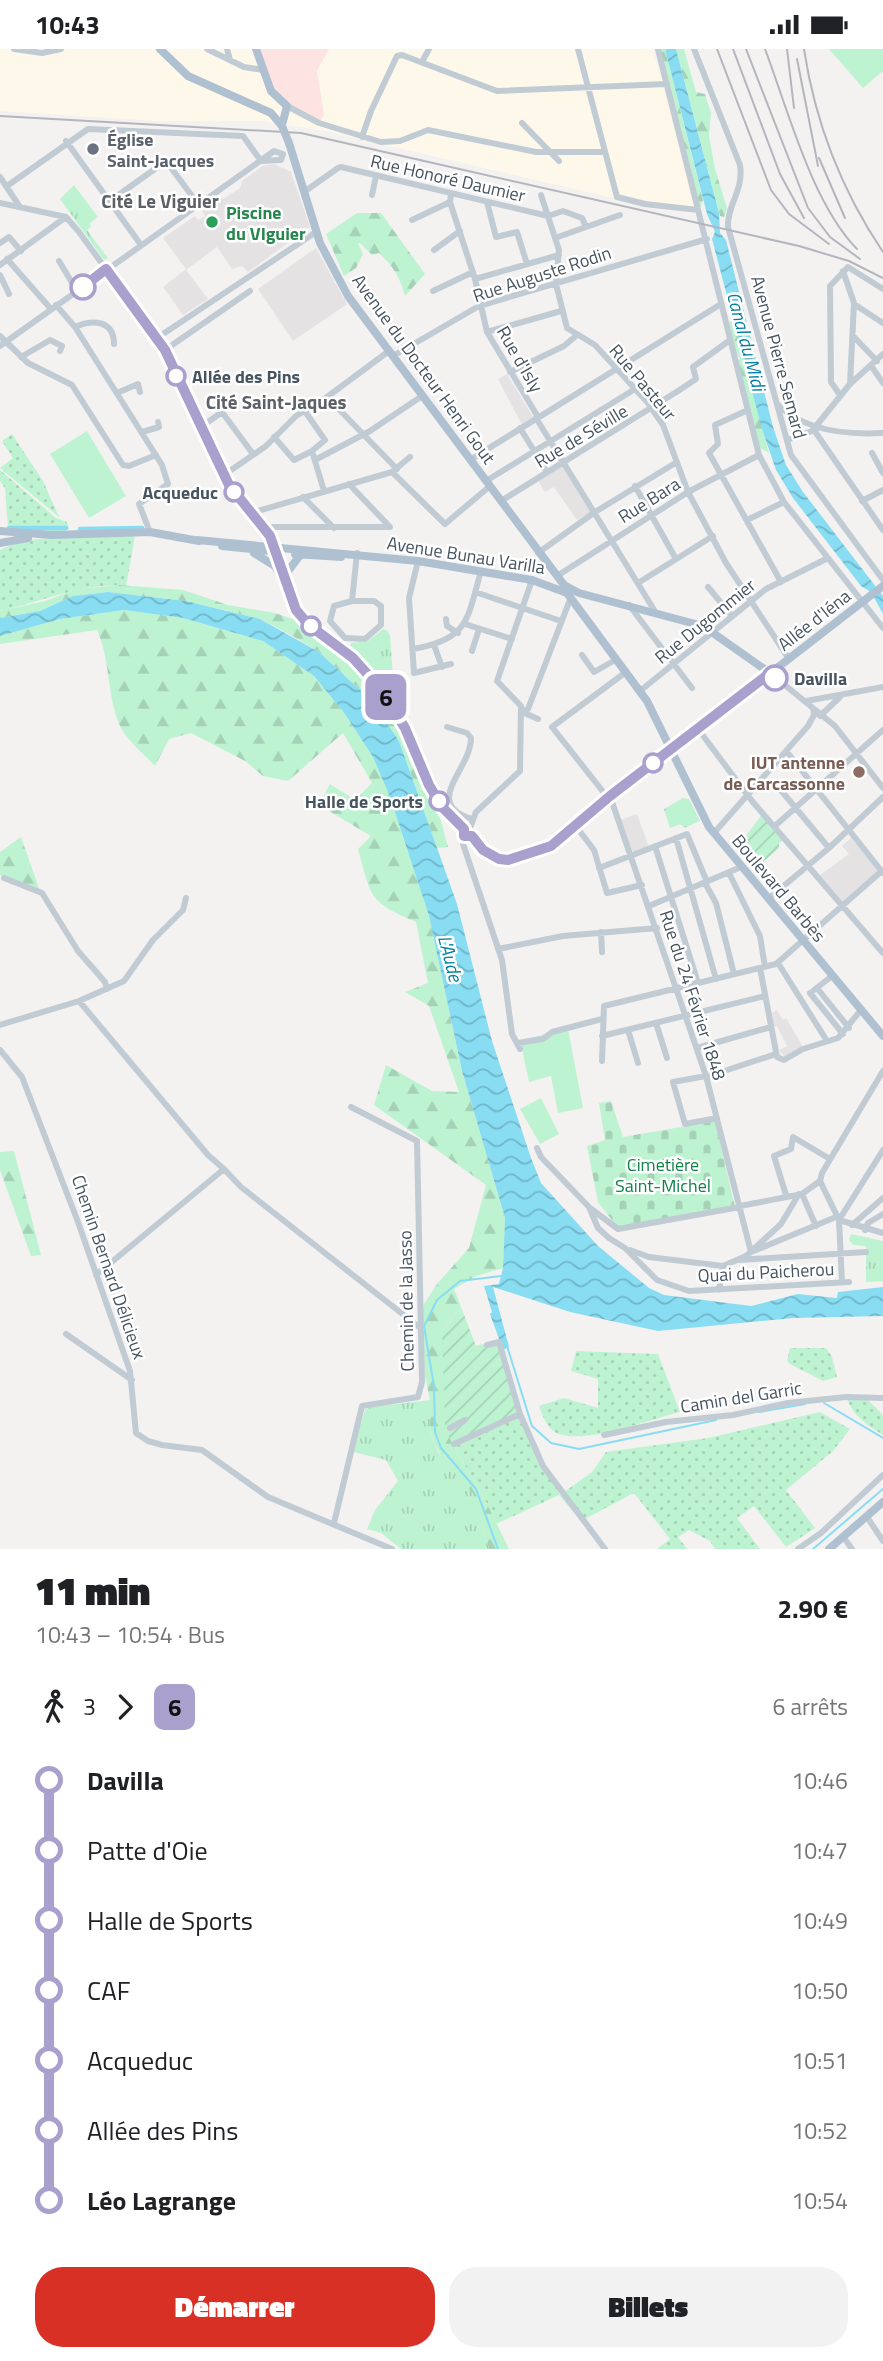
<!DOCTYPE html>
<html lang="fr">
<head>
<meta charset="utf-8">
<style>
	:root { --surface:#fff; --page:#f2f2f2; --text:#202124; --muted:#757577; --accent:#d93025 }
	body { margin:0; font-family:"Titillium Web",sans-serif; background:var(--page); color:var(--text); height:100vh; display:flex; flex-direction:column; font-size:26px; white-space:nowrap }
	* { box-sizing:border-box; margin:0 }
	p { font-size:23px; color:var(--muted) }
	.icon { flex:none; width:38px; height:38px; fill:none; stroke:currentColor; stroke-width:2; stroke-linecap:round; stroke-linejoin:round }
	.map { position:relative; height:1500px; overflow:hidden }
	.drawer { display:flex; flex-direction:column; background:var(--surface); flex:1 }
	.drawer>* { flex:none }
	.badge { padding:0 14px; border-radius:10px; font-size:24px; line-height:46px }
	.map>.badge { position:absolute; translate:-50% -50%; box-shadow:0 0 0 4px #fff }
	.legs { display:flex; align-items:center; gap:10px; height:77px; padding:0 35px; font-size:23px }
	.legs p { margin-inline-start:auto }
	.headline { display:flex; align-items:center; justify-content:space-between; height:119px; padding:0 35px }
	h1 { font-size:38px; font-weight:800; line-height:52px }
	.action { display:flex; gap:14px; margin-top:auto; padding:14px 35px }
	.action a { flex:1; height:80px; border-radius:28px; background:var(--accent); color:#fff; font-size:28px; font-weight:800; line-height:80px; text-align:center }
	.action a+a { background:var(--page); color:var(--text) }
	ul { padding:0 35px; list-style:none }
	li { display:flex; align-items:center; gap:24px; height:70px; font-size:26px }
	li i { display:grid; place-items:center; width:10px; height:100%; margin:0 9px; background:currentColor }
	li i::after { content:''; width:18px; height:18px; margin:-9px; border:5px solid; border-radius:50%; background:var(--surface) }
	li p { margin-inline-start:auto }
	li:first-child i { background:linear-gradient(#0000 50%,currentColor 0) }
	li:last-child i { background:linear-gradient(currentColor 50%,#0000 0) }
	.status { display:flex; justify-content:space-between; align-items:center; height:49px; padding:0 35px; background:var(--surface); direction:ltr }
	.status svg { height:19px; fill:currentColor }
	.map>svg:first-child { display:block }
</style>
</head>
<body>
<div class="status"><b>10:43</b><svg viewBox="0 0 49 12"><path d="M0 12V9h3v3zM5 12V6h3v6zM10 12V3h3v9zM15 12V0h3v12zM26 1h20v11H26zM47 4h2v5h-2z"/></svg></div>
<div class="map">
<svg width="883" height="1500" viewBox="0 0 883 1500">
	<defs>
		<pattern id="grass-dots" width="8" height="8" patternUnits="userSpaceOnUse" patternTransform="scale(1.75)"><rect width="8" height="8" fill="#bef3d2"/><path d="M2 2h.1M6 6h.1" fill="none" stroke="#a5d2b7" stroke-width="1.8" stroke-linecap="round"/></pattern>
		<pattern id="forest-firs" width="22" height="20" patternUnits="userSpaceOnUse" patternTransform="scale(1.75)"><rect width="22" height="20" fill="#bef3d2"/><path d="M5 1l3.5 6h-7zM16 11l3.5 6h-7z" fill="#a5d2b7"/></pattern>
		<pattern id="cemetery-stones" width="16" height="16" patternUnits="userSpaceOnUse" patternTransform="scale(1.75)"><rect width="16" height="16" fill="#bef3d2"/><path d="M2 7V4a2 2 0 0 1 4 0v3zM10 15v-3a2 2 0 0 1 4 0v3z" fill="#a5d2b7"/></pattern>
		<pattern id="park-tufts" width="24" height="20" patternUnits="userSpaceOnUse" patternTransform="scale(1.75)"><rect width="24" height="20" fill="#bef3d2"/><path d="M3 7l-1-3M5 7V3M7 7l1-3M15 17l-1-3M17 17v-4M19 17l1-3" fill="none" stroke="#a5d2b7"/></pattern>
		<pattern id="garden-furrows" width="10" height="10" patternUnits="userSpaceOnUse" patternTransform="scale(1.75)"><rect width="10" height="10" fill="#bef3d2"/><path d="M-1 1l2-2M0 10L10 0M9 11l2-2" fill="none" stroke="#a5d2b7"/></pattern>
		<pattern id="water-waves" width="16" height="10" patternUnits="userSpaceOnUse" patternTransform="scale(1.75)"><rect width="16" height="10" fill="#88ddf3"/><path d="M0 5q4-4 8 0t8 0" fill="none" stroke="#71b6c8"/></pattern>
	</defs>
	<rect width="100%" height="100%" fill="#f4f1f1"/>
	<!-- commercial -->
	<path fill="#fef8eb" d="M0,0H653L697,165L609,148L325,82L262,72H157L0,62Z"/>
	<!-- education -->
	<path fill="#e5e2e3" d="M274,115L291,123L310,178L248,223L242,217L232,220L217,198L186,221L208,250L183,266L163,238L186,220L163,189L195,167L198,171L202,169L205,167L201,160L207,156L210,159L221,148L223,150L240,139L242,132L263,117Z
		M316,199L347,255L293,292L258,240Z
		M507,325L533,368L522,376L498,330Z
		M564,416L592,462L577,471L554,438L545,443L538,432Z
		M637,765L649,798L635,804L631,801L620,771Z
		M851,789L879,823L844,855L820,826L849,805L842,797Z
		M777,961L783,971L786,969L803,998L785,1008L779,1001L787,997L777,977L774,978L772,964Z"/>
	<!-- medical -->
	<path fill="#fde4e2" d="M260,0H329L317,22L324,66L319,74L276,46Z"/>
	<!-- grass -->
	<path fill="url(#grass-dots)" d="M12,385L43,432L59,468L0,419L13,409L2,392Z
		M0,421L56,469L67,473L69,480L60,483L8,480L5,439L0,432Z
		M135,487L126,537C83,533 42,553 0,562V501C35,483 96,488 135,487Z
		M790,1299H826L832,1308L837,1328L823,1332L790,1315L787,1312Z
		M576,1302L658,1305L680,1363C648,1371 593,1393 562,1386C549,1383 543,1369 539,1357L564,1349L598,1359V1330L571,1322Z
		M847,1350H867L883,1366V1386C867,1376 854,1368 847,1350Z
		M820,1363L850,1380L833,1402L786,1441L815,1479L786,1498L754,1457L737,1469L760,1500H715L710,1492L689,1481L678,1488L687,1500H657L670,1490L634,1444L581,1472L559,1446L496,1475L486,1453L452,1394L518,1364L560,1446L592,1423L606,1403L708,1389Z"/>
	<!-- forest -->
	<path fill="url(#forest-firs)" d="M660,0H665L703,151L700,159Z
		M676,0H684L696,43L705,45L711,64L709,87L715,120L727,159L724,168L720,167Z
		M357,164H381L425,225L405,247C400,228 393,217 379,204L372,206L360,194H358L363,205L356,219L344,227L326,185Z
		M731,272L735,273L769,404L760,399L737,313L740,309L734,301L728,274Z
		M119,536L183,541L228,556L275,564L298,572L335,598L360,619L387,651L441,772L448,798L437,799L399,692L372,652L319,603L291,586L260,570L224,561L186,552L108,543L73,547L40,562L0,569V562L45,552L77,540Z
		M124,561L183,569L263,592L314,627L345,665L373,708L390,748L429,867L462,1022L505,1169L503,1219L476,1227L454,1240L461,1258L442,1281L452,1394L486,1453L509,1500H489L474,1447L444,1415L430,1383V1351L420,1303L418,1273L424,1255L437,1235L469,1199L486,1136L374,1056L386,1016L432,1042L459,1043L429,957L405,943L428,934L416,873C368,852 372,850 358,800L371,787L319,756L330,735L355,751L372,734L343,684L288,732L263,727L245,712L191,684L169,690L155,717C146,707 133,697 125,685C106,659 112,613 97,581L0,595V587L60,570Z
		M21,788L40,842L0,826V803Z
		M14,1102L41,1206L31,1207L0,1121V1103Z"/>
	<!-- cemetery -->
	<path fill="url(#cemetery-stones)" d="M611,1052L623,1088L715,1072L735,1158L618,1179L598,1153L587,1097L605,1091L599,1054Z"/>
	<!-- park -->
	<path fill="url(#park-tufts)" d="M74,136L98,168L90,174L91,178L87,181L108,209L104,211L60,150Z
		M383,580L388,582L390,587L395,654L349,599L351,594L368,592Z
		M683,749L689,750L700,772L684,779L681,775L670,779L664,760Z
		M851,1185L883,1192V1232L866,1233V1197L853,1196L849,1191Z
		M430,1351V1383L439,1405L474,1446L489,1500H401L381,1484L367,1480L375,1461L398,1432L386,1411L353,1403L365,1361L371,1358Z"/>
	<!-- garden -->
	<path fill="url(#garden-furrows)" d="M763,764L785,790L779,794V799L762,814L742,792Z
		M461,1258L476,1297L497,1291L518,1364L452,1394L445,1380L442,1281Z"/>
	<!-- pitch -->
	<path fill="#bef3d2" d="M829,0H883V22L863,39Z
		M87,382L126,447L89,469L50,405Z
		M568,980L583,1059L558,1064L551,1027L529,1033L520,991Z
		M541,1049L559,1085L540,1095L520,1060Z"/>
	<!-- water -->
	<path fill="url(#water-waves)" d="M665,0H676L719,164L720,184L726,191L773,378L786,416L803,443L883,547V565L871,543L861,537L793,449L776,421L762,380L712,190L715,183L707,165Z
		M108,543L186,552L260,570L319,603L372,652L399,692L457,855L492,992L531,1109L541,1134L598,1197L649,1239L664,1246L751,1257L798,1245L837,1249L838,1243L883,1238V1267L793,1269L658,1282L570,1263L493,1238L509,1298L503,1301L490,1265L492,1263L484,1237L499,1235L503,1219L505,1169L462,1022L429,867L390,748L373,708L345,665L314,627L263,592L183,569L124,561L60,570L0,587V569L40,562L73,547Z"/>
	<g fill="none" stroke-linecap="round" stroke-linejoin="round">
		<!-- stream -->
		<path stroke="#88ddf3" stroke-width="2" d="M507,1297L532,1377L551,1394L579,1400L716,1371
			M824,1354L883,1389
			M759,1363L805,1355
			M498,1500L476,1440L441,1399L435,1383L434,1337L424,1277L437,1251L460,1232L501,1227
			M813,1500L883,1440"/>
		<!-- canal -->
		<path stroke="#88ddf3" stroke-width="4.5" d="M9,479H66
			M80,480L142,479"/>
		<!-- minor -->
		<path stroke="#c1cbd4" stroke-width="6" d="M14,0L42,4L61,0
			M207,0L244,18L263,21
			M227,0L230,11
			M578,0L617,148L645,155L698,161
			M658,0L759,406L784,453L883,579
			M694,0L740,116C744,142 727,155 728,178L791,406L883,531
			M422,13L429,0
			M287,57L319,74L381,93L400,92L428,81L536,103H604
			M522,74L559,112
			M362,88L371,62L397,7L402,6L497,42L667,35
			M66,92L141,196
			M341,118L548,167L563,162L582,169L586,178
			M0,128L20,158
			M7,137L88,80L243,87L261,112
			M304,143L338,119
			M451,145L450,153L475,230L487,283L538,368
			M372,146L376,127
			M541,146L559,201L556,235L567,279L595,296L648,354L663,376L688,443L726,514L789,610
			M110,152L166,112L198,155
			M487,153L496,188L517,183L527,215
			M0,154L66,168L79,183L165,301L229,436L270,487L280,521
			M412,171L450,153
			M555,189L620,166
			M0,194L9,188L21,202
			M434,201L460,182
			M7,210L51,260
			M59,212L77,242
			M0,216L66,168
			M843,222L854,254L850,335
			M0,226L9,245
			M475,230L559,206
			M433,242L473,223
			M56,256L75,278L162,416L168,435L139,455L150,483
			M857,257L883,274
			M75,278C92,270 114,271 114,295
			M487,283L561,262
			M0,287L28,314L72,336L123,416L129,417L156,406
			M157,289L316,183
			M855,289L877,312
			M0,297L274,102L283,105L281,111L261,112
			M165,301L250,242
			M393,307L479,257L707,190
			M21,308L50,291L62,297L60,302
			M872,318L883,334
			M510,323L564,297L577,286
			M117,344L138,335L140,343
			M840,346L831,333L830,237L848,218L883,240
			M327,348L397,420
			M777,355C804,382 847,386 883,384
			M304,361L325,391L312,402L324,442
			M748,361L715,376L718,395L709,404L781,533
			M536,369L656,564
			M201,378L222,363L253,405
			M815,378L816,384L883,481
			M520,379L547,423
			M142,383L159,378L158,373
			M274,388L294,411L312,402
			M787,391L812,382L850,335L883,305
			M872,404L883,424
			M315,411L370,382L422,347
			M470,411L721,255
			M392,423L445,475L490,437
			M224,426L266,397L296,367L327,348L389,302
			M486,432L635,340
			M635,437L676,510
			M303,448L334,479
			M501,452L678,342L696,330L693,318L730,291
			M862,452L883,441
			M251,464L392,423L410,408
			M747,471L784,453
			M262,478H390L349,435
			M538,504L595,463L677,413
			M418,512L409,549L414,624L451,615
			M557,527L688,443L759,406
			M283,532C300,583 352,600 382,642C411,683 423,751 464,780
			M638,534L713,487
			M708,538L732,567
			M475,543L561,572
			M352,552H374L381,557V576L365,590L345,589L330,572L334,557Z
			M352,552L357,504
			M629,556L692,639
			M446,570L447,577L458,584
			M465,575L512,590
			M434,596L442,618
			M413,600C469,590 467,571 481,522
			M472,602L479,580
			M582,606L594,623L617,610
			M770,624L835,677L883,739
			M640,642L766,540L828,509
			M806,652L883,638
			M820,667L840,648
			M538,670L522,663L528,660L571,548
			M447,678L467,684L471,689C471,721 421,754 472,770
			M698,680L752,752L883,904
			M787,703L883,824
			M774,733L829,799
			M610,747L706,1027L751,1203L836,1168
			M608,749L552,678L626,623
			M575,776L594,801L607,844L642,836
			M776,776L883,681
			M469,778L483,801L499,810L508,811L551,797L671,701
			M470,779L476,763L520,722L521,657L497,632L532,531
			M464,780L463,795L502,911L512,985L520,1000
			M714,784L808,677L814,666L813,659
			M676,789L716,930
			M655,797L698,934
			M599,819L687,785L707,833
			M729,824L760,887L765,918
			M4,829L42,844L78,902L105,933L107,940
			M705,834L716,854L734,925
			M768,850L829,799L883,748
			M649,857L741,818
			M601,883L602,903
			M498,900L563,887L657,879
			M778,914L827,992
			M760,919L777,1008L784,1011L803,1000L838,989L861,961
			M817,939L849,979
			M814,941L832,927
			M810,944L843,985
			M79,952L208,1106L224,1120
			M656,974L667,1009
			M0,976L79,952L124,932L153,891L183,861L186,849
			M628,981L638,1014
			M602,987L765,947
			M518,994L543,990L552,983L602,970
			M697,999L771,978
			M0,1001L22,1028L78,1173L130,1322L136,1384L148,1392L162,1396L202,1401L268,1448L392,1500
			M602,1012L604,957L776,915L883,821
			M706,1027L673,1033L685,1075L717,1069
			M706,1028L776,1005
			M537,1099L541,1108L589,1158L598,1179L609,1189L625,1199L657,1231L689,1242L849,1233
			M883,1101L839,1171L883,1184
			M802,1145L816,1177
			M786,1146L774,1107L791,1100L793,1088L830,1110
			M740,1157L802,1145L820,1132
			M590,1159L618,1180L740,1158
			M852,1176L883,1149
			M865,1181L868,1174L883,1165
			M630,1201L649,1208L723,1217L746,1207L781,1175L799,1145
			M738,1211L866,1203
			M96,1226L224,1120L241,1138L419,1278
			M842,1233L839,1171L820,1132L822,1124L883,1022
			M719,1241L723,1217
			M66,1285L132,1331
			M487,1296L499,1293L520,1365L543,1417L605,1500
			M450,1379L465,1371
			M604,1386L666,1373L733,1366L788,1354L846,1348L883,1349
			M454,1395L520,1365
			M867,1468L883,1492
			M334,1474L362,1357L418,1348L422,1333L417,1092L351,1058
			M844,1489L852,1500
			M798,1500L821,1484L883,1426"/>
		<!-- major -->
		<path stroke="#afc1d1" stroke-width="8" d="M160,0L188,27L271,64L282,77
			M256,0L271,42L287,57L282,76
			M289,94L320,194L348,247L564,536L579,544L703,577L770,624
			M0,482L52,486L150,483L199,492
			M197,491L418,512L532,531L567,544L647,652L709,778L883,987
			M0,494L28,489
			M222,497L271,502
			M254,504L275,517L285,536
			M295,505L341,508
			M285,536L288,522L301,505
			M671,701L883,537
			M829,1500L883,1453"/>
		<!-- rail -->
		<path stroke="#b3b6bc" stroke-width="2" d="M717,0L771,141L789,165L829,195
			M733,0L780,125L804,169
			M746,0L808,159L830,188L860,210
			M765,0C788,61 812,154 857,200
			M787,0L794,59
			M804,0C815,73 842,142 883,203
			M797,10L818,117
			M0,67L301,84L799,197L849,212L883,229
			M819,109L845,169"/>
		<!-- major-bridge -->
		<path stroke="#afc1d1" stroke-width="8" d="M282,77L289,94"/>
	</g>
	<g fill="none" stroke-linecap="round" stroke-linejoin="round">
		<!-- line-1 casing -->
		<g stroke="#fff" stroke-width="16">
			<path id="line-1" d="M83,238L106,220L165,301L229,436L270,487L296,561L309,576L353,609L380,639L405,679L429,736L442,758L464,780V787H472L483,801L499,810L508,811L551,797L610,747L770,624L775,629"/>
		</g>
		<!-- line-1 -->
		<use href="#line-1" stroke="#aaa0ce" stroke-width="10"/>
	</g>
	<!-- markers -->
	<circle fill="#6b7280" stroke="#fff" stroke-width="2.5" cx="93" cy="100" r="7"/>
	<circle fill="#2e9e5b" stroke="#fff" stroke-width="2.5" cx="212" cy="173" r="7"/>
	<g fill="#fff" stroke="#aaa0ce" stroke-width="3.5">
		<circle cx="83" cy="238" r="12"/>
		<circle cx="176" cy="327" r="9"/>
		<circle cx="234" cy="443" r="9"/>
		<circle cx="311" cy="577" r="9"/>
		<circle cx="775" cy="629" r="12"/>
		<circle cx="653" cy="714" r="9"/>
		<circle cx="439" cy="752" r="9"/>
	</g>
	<circle fill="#8d6e63" stroke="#fff" stroke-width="2.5" cx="859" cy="723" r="7"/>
	<g text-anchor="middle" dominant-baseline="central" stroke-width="5" stroke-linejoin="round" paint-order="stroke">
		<!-- worship labels -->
		<g font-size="18" font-weight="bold" fill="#5b616d" stroke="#fff" text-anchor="start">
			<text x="107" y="90">Église<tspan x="107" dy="21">Saint-Jacques</tspan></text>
		</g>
		<!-- street labels -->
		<g font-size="18" fill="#475460" stroke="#fff">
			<text transform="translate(448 129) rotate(13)">Rue Honoré Daumier</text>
			<text transform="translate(542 225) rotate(-18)">Rue Auguste Rodin</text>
			<text transform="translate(779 308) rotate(75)">Avenue Pierre Semard</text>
			<text transform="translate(520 310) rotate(60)">Rue d'Isly</text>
			<text transform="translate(424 320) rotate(54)">Avenue du Docteur Henri Gout</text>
			<text transform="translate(643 333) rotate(50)">Rue Pasteur</text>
			<text transform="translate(581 387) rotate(-31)">Rue de Séville</text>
			<text transform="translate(649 451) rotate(-32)">Rue Bara</text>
			<text transform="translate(466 506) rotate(9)">Avenue Bunau Varilla</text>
			<text transform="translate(814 571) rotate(-38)">Allée d'Iéna</text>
			<text transform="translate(705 572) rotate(-39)">Rue Dugommier</text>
			<text transform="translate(779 839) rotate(50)">Boulevard Barbès</text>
			<text transform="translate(693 946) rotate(72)">Rue du 24 Février 1848</text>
			<text transform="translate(109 1218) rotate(71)">Chemin Bernard Délicieux</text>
			<text transform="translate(766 1223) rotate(-3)">Quai du Paicherou</text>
			<text transform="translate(406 1252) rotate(-91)">Chemin de la Jasso</text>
			<text transform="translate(741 1348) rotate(-9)">Camin del Garric</text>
		</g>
		<!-- leisure labels -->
		<g font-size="18" font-weight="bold" fill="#27864d" stroke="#fff" text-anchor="start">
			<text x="226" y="163">Piscine<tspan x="226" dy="21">du VIguier</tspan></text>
		</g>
		<!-- stop labels -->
		<g font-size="18" font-weight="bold" fill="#475460" stroke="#fff" text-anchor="start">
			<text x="192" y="327">Allée des Pins</text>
			<text x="218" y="443" text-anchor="end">Acqueduc</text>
			<text x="794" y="629">Davilla</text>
			<text x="423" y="752" text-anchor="end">Halle de Sports</text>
		</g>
		<!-- education labels -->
		<g font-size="18" font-weight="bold" fill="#785e54" stroke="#fff" text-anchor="end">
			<text x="845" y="713">IUT antenne<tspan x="845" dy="21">de Carcassonne</tspan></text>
		</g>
		<!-- park labels -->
		<g font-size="18" fill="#118349" stroke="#fff">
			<text x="663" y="1115">Cimetière<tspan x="663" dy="21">Saint-Michel</tspan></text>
		</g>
		<!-- neighbourhood labels -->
		<g font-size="19" font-weight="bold" fill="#5d6167" stroke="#fff">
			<text x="160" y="151">Cité Le Viguier</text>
			<text x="276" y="352">Cité Saint-Jaques</text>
		</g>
		<!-- water labels -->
		<g font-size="19" font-style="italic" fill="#0480a0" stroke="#fff">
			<text transform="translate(747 292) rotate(75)">Canal du Midi</text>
			<text transform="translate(451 909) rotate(75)">L'Aude</text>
		</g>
	</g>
</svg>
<b class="badge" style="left:386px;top:648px;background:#aaa0ce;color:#111">6</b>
</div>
<section class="drawer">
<div class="headline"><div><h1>11 min</h1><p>10:43 – 10:54 · Bus</p></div><b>2.90 €</b></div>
<div class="legs"><svg class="icon" aria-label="walk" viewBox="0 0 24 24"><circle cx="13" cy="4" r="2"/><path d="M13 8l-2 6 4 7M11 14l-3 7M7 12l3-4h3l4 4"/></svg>3<svg class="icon" aria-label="forward" viewBox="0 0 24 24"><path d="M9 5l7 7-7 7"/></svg><b class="badge" style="background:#aaa0ce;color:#111">6</b><p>6 arrêts</p></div>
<ul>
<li><i style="color:#aaa0ce"></i><b>Davilla</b><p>10:46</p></li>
<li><i style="color:#aaa0ce"></i><span>Patte d'Oie</span><p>10:47</p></li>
<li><i style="color:#aaa0ce"></i><span>Halle de Sports</span><p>10:49</p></li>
<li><i style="color:#aaa0ce"></i><span>CAF</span><p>10:50</p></li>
<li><i style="color:#aaa0ce"></i><span>Acqueduc</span><p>10:51</p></li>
<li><i style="color:#aaa0ce"></i><span>Allée des Pins</span><p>10:52</p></li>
<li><i style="color:#aaa0ce"></i><b>Léo Lagrange</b><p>10:54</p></li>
</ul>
<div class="action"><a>Démarrer</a><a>Billets</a></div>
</section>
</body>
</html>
